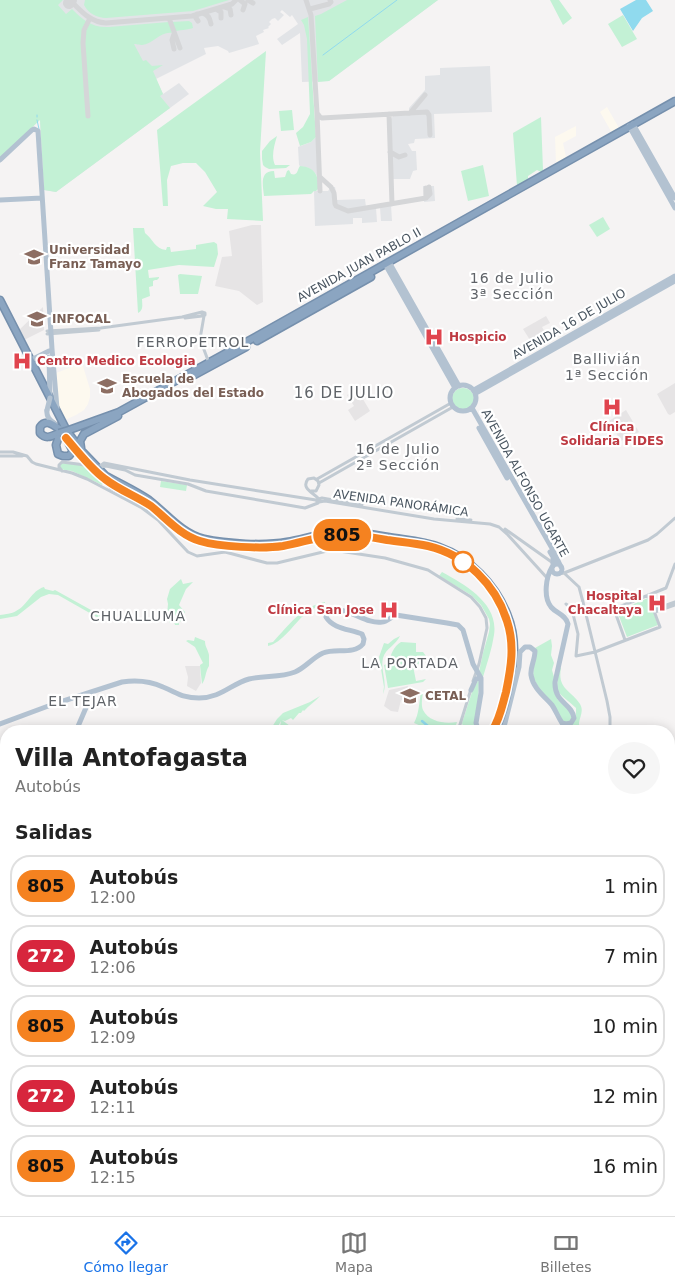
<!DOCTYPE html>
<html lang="es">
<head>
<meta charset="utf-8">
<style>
	:root { --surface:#fff; --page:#f6f6f6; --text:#222; --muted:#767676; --line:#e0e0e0; --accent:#1a73e8 }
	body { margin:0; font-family:"DejaVu Sans",sans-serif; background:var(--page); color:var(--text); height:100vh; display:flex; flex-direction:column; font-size:19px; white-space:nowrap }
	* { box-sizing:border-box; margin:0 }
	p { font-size:16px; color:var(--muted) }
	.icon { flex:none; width:28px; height:28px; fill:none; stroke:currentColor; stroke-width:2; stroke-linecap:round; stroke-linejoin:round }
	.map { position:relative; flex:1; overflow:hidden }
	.details { position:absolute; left:0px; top:725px; width:675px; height:491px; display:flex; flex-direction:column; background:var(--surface); border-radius:20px 20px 0 0; box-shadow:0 2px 12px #0003 }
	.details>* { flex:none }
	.badge { padding:0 10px; border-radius:16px; font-size:18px; line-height:32px }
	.map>.badge { position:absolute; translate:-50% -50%; box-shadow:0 0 0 2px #fff }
	h2 { padding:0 15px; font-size:19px; line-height:45px }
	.round { display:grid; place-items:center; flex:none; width:52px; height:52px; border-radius:26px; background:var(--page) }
	.summary { display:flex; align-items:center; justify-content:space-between; height:85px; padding:0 15px }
	h1 { font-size:24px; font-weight:700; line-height:38px }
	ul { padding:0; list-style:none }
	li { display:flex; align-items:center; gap:15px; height:62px; margin:0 10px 8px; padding:0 5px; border:2px solid var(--line); border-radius:20px }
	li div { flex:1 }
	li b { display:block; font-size:19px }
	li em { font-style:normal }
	li .badge { min-width:55px; font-weight:700; text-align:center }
	.tab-bar { display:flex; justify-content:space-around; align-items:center; height:70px; border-top:1px solid var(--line); background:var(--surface); font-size:14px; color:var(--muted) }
	.tab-bar a { display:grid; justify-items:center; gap:2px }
	.tab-bar .on { color:var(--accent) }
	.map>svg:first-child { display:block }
</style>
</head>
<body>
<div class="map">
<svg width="675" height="1216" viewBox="0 0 675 1216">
	<rect width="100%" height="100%" fill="#f5f3f3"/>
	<!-- commercial -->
	<path fill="#fdf9ef" d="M607,107L619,128L612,133L600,112Z
		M576,126V136L563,143L566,157L556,163L555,137Z
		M82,363L90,389V397L88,404L84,410L76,415L65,420L58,404L56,373Z"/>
	<!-- education -->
	<path fill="#e6e4e5" d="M252,225H261L263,302L257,305L239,291L215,286L222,257L232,256L229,231Z
		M39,250L41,263L28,264V251Z
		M43,307L44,330L24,340L19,330Z
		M546,316L550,323L542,327L545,332L530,340L523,329Z
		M675,383V412L670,415L668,414L657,394Z
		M357,389L370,411L355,421L348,410L354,406L347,395Z
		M626,410L639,432L621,441L609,421Z
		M185,666H200L201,683L196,691L187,686L188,677Z
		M408,686L404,701L401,700L398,712L391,711L384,706L389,690Z
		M409,1210H446L448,1211V1212L454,1216H407Z"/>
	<!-- airport -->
	<path fill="#e2e4e7" d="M0,0H438L329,81L302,82L300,33L282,45L277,39L298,24L292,15L290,17L282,10L280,12L284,15L278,21L275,18L272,19L269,22L271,24L268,27L269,28L263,30L264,32L256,36L259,44L229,53L228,51L218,46L204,48L206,54L156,79L163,94L179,83L189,94L56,192L44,190L40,120Z
		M490,66L492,112L434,114L435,138L415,139L414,143L408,144L412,151H416L417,170L413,171L410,179H393L391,119L393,116L409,115V108L425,90V76L440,75V68Z
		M316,137L318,178L315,173L309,168L300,166L299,165L298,147L311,142Z
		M423,186H434L435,201L424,202Z
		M331,187H335L337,200L365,199L366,207L352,209V212L376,208L377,222L362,223V218H353V224L315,226L314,191H328Z
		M391,205L392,221H381L380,207Z"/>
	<!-- green -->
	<path fill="#c3f1d5" d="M0,0H63L58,5L66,14L72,9C83,20 92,28 109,27L169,22L172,33C161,31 153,44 142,45C140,45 135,44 134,44L143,61L146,60L152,66L163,65L153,71L163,94L160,96L170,108L56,192L44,190L40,120L0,158Z
		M85,0H229L193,11L106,18C97,18 88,13 84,5Z
		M347,0H438L329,81L318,82L315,16L321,14Z
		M550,0H559L572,18L563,25Z
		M623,15L637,39L622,47L608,24Z
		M308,17L316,137L311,142L300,146L296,133L303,127L310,114L307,39L304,25L301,20Z
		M189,21L192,23L193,28C190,29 177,31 174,31L172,22Z
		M266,51L260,152L263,221L227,219L228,209H216L203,206L217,192L205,172L196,163H183L171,166L167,180L168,206H163L157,130Z
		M292,110L294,130L281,131L279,111Z
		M541,117L543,170L541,172L537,170L528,176V180L517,186L513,133Z
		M277,136C274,146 271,157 275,165H290L286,168L269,169L265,167L263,165L262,159V151L270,141Z
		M483,165L489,196L468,201L461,171Z
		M300,166C315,167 318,175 319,188L316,191H314L311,194L264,196C263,186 259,171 274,171L275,178L285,177L287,171L289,170L291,174C298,176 297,170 300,166Z
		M603,217L610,229L597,237L589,225Z
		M133,228H144L145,233C153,239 155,249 166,250L167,247H170L171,252L196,249V245L214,242L217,244L218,254L214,267L179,265L148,270L149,278L159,277V278L157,280H155L153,281V286L149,287L150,296L142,299C142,304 144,310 138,313Z
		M180,274L202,276L198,294H180L178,275Z
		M452 399a11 11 0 1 1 22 0a11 11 0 1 1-22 0Z
		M62,463L90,466L102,480L114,490L103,483L102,485L72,471L64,470L60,468V464Z
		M161,481L187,485L186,491L160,487Z
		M442,572C465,585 499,603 494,635C492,649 487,663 483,677L479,672L483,653L489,632L490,624L489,619L481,605L471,595L439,576Z
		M181,579L183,584L193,582L186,589L179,605L185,612L180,622L179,616L173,617L174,618L178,617L179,625H175L174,621L170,623L167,615L168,604L167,599L170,589Z
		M44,587L45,589L53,591L55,590L100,615L102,620L58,595L49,594L41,597L17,616L0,619V615C5,614 12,614 16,611C28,605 31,591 44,587Z
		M648,598L658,625L627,637L617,611Z
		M325,602V603C319,606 310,610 304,615C294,624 282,643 268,646V643L273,642C289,625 301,607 325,602Z
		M400,636C396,645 386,648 383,658C380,671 388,682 383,694L384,687L379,657L384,643L388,644L394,639Z
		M195,637L205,641C205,647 208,649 209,655C209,659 209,662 209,666C205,672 206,679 202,684L200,665L203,663L195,647L186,641L188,640L194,641Z
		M551,639L552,646L551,655L554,663L552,670L554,677L553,683L554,692L558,700L571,712L573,717L569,722H563L540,690L533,677L535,648Z
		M401,642L416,643V652H423L426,656L424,662L413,666L416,681L426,679L423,682L388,688L384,665L389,663C390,655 394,646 401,642Z
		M560,667L561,668C557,689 571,690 580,704C584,711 580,716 579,723C579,726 580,729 580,731H568L565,726C577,721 576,720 576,708C557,690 554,696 560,667Z
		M479,679L477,731H461L463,727L462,723L472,692Z
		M421,692L423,693C422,698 421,705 423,710C429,722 445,724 457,722L454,731H433L414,723C419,714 419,703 421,692Z
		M320,696C315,702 309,705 304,711L303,710L301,713H299L293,720L291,718L285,721L282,720L290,726L288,731L280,727L281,721L276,730L272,727L277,719L283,713L310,702Z
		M2,745L6,750V820L0,825V747Z
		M669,930L675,935V986L669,987V994L675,1000V1216H492L486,1210H669Z"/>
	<!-- water -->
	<path fill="#90daee" d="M636,0H646L653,11L642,18L633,31L620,9Z"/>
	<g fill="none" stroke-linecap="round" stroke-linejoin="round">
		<!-- stream -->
		<path stroke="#90daee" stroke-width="1" d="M323,55L397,0
			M37,115V117
			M37,120L39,129
			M669,889L675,890
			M669,965L672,961L675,960
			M669,1107L671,1105L675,1107
			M523,1216L528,1210
			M607,1216V1212H610V1210"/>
		<!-- canal -->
		<path stroke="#90daee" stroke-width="2.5" d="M422,721L429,727L448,731"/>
		<!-- river -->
		<path stroke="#90daee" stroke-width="3" d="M460,1210L464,1216"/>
		<!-- taxiway -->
		<path stroke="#d5d6d8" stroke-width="5" d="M240,0L245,4L243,10
			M248,0L253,3
			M306,0L311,15L317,113L320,117L322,118L427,112L429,115L430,135
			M71,1C81,11 90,22 106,23L192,16L232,4L236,0
			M224,7L230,9L231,15
			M216,9L221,12V18
			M310,9L329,4L331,2L330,0
			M202,13C208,14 210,18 211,24
			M197,14L196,18L198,21
			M169,18L180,48
			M174,34L172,40L174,49
			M317,113L320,191
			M410,113L425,95
			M389,114L392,204
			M88,116L83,43L84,30L90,18
			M390,152L399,157L405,155
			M320,177L331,187L334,193L335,204L336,206L348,211L426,198L430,194L429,187
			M426,198V188"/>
		<!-- runway -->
		<path stroke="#d5d6d8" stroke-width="12" d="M69,3L71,0"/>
		<!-- highway casing -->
		<g stroke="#7690ad" stroke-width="9">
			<path id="highway" d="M0,300L67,431L81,450L105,475
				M257,341L371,277
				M185,380L246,347
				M69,430L119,412L259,335L675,101
				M59,433C52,436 46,440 40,433V427C46,418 53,425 61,430
				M61,436L58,439L56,445L58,454L63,456H69L73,451L66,438
				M81,448L80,441L84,434L118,416
				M99,474L112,485L155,510
				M103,474C118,483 135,490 149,500C166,513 182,534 204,539C226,544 265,546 287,542C303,539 319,534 335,532C352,530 370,534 388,537C405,540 423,541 439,547C470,558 495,584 507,614C518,640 514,666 509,692C506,706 503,719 496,731
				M1,1094L6,1095
				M0,1100L6,1103
				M0,1130L6,1127
				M669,1139C674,1151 672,1164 669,1176
				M453,1210L458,1216
				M465,1210L469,1216
				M95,1216L103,1210
				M653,1216L655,1210"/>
		</g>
		<!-- minor -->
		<path stroke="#c1cad2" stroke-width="3" d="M202,312L205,313V315H202Z
			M204,316L200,339L209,363
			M185,318L202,316
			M47,331L101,328L182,317L202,312
			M47,334L99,330
			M0,452H13L27,456
			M0,456H22
			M27,456L32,462L36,464L72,473L87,479L142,508L158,520L188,552L197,556L225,552L267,563H277L327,551H339L385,558L428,570L471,597L480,607L486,618L487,628L479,664L473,681
			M99,467L104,463L190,480L316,500L318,503L320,501L319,499L316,500
			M100,467L106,466L125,470L135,475L188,484L206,491L282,504L305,508L318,503
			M62,471L59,467V465L62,462L85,465
			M317,479L451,403
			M319,483L453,407
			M311,491H316L319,485L318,481L314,478L308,479C301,488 312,492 318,498
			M319,499L322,498L362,505
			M319,502L325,501L434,519L490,524L499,527L508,535L548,579
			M457,519L471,520
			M505,529L553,563
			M564,573L579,587L583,602L607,701L610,717V731
			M559,574L564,573L648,540L657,534L675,518
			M566,604L570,607L572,610L578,634L576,656L595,652L660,627L648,595
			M653,610L675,602
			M655,612L675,605
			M625,640L614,609L666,588L675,564
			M458,731L471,689
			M669,818L675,816
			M669,820L675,830
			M0,918L6,915
			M0,922L6,917
			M0,1136L6,1142
			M0,1168L6,1174
			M188,1210L217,1215L282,1216
			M314,1216H318"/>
		<!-- major -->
		<path stroke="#b3c2d1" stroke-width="5" d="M633,124L675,198
			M629,126L675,208
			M0,160L32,130L34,129L38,131L52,349L57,408
			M0,200L42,198
			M389,262L459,386
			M385,264L455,388
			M49,357L50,398
			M31,360L49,351
			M450 398a13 13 0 1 1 26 0a13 13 0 1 1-26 0Z
			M474,390L675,276
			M476,393L675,281
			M472,408L553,550L561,567
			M47,410C46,417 50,420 55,424
			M479,428L507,478
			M550,552L553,557V566
			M552 569a5 5 0 1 1 10 0a5 5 0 1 1-10 0Z
			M471,690L476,679L479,678L481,680
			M0,724L51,705L122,682C136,680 150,681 163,687C178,693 182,698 199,698C221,698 231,684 249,679C264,675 280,678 295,672C305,668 312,658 323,653C335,648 354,655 363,644L364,639L362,634C350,629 333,629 326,617L327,613C344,602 364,625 382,622C387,622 391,617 396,615L447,623L458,625L463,630L473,664L481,678V693L476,723L477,726L481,731
			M76,731L91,696V692
			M503,731L519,667L520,652L525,647H530L535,651C535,660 530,667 531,675C533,688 544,696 552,705C556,711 558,717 562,723L566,724L571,723L574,718C572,703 554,703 555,682L568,624C565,614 557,614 551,607C543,597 546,577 552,567
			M0,828L6,823
			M0,1026L6,1034
			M91,1210L92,1216
			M477,1210L482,1216
			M0,1211L19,1210"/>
		<!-- highway -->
		<use href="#highway" stroke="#8ba5c1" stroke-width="6"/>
		<!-- highway-bridge casing -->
		<g stroke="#7690ad" stroke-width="9" stroke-linecap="butt">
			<path id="highway-bridge" d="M59,433L69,430
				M0,1122L6,1114"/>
		</g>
		<!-- minor-bridge -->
		<path stroke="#c1cad2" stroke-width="3" d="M85,465L98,467"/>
		<!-- major-bridge -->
		<path stroke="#b3c2d1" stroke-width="5" d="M47,410L50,398"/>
		<!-- highway-bridge -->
		<use href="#highway-bridge" stroke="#8ba5c1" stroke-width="6"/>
	</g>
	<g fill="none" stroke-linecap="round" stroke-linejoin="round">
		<!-- line casing -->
		<g stroke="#fff" stroke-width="11">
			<path id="line" d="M66,438C76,450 92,470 105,479C119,490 136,496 151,506C166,518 180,535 200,541C219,547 263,549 283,546C300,543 317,537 335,535C352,534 370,537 387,540C401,542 415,543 428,546C466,555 496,585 507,621C515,645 511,668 506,692C502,706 500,719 492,731"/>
		</g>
		<!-- line -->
		<use href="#line" stroke="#f58220" stroke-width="8"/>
	</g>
	<!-- icons -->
	<defs>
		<g id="university-bare" transform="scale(1.5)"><path d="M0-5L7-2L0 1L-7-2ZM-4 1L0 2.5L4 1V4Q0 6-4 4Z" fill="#8d6e63" stroke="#fff" stroke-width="2.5" paint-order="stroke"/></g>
		<g id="hospital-bare" transform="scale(1.5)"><path d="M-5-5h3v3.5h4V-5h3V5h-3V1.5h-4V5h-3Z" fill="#e0444e" stroke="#fff" stroke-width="2.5" paint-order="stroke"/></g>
	</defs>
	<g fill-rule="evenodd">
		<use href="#university-bare" x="34" y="257"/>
		<use href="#university-bare" x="37" y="319"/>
		<use href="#hospital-bare" x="434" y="337"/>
		<use href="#hospital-bare" x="22" y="361"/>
		<use href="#university-bare" x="107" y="386"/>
		<use href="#hospital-bare" x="612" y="407"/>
		<use href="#hospital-bare" x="657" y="603"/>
		<use href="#hospital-bare" x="389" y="610"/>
		<use href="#university-bare" x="410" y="696"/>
	</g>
	<!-- markers -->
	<circle fill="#fff" stroke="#f58220" stroke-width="2.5" cx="463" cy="562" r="10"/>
	<g text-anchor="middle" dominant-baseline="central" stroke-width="4.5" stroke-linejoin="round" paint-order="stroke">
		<!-- education labels -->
		<g font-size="12" font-weight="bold" fill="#785e54" stroke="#fff" text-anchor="start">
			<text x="49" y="250">Universidad<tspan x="49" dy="14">Franz Tamayo</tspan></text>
			<text x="52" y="319">INFOCAL</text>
			<text x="122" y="379">Escuela de<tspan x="122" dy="14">Abogados del Estado</tspan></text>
			<text x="425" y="696">CETAL</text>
		</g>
		<!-- street labels -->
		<g font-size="12" fill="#4a5661" stroke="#fff">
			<text transform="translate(359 265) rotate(-29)">AVENIDA JUAN PABLO II</text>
			<text transform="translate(569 324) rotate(-30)">AVENIDA 16 DE JULIO</text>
			<text transform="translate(525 483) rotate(61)">AVENIDA ALFONSO UGARTE</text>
			<text transform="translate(401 503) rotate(8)">AVENIDA PANORÁMICA</text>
		</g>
		<!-- health labels -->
		<g font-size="12" font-weight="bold" fill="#be3a42" stroke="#fff" text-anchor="start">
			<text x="449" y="337">Hospicio</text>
			<text x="37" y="361">Centro Medico Ecologia</text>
			<text x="612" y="427" text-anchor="middle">Clínica<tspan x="612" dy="14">Solidaria FIDES</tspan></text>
			<text x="642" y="596" text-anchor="end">Hospital<tspan x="642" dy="14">Chacaltaya</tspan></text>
			<text x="374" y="610" text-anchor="end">Clínica San Jose</text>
		</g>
		<!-- neighbourhood labels -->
		<g font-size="14" letter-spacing="1" fill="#5f6368" stroke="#fff">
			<text x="512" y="278">16 de Julio<tspan x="512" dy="16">3ª Sección</tspan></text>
			<text x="193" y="342">FERROPETROL</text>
			<text x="607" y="359">Ballivián<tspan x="607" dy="16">1ª Sección</tspan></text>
			<text x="398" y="449">16 de Julio<tspan x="398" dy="16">2ª Sección</tspan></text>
			<text x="138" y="616">CHUALLUMA</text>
			<text x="410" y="663">LA PORTADA</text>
			<text x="83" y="701">EL TEJAR</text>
		</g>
		<!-- quarter labels -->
		<g font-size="15" letter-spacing="1" fill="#5f6368" stroke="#fff">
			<text x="344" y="393">16 DE JULIO</text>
		</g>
	</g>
</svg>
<b class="badge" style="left:342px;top:535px;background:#f58220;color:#111">805</b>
<section class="details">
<div class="summary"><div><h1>Villa Antofagasta</h1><p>Autobús</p></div><a class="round"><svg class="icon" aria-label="heart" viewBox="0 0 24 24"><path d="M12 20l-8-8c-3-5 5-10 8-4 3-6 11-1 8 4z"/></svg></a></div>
<h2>Salidas</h2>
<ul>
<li><span class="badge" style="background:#f58220;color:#111">805</span><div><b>Autobús</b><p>12:00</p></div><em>1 min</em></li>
<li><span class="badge" style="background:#d7263d;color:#fff">272</span><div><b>Autobús</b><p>12:06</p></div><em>7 min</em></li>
<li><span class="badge" style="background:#f58220;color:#111">805</span><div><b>Autobús</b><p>12:09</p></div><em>10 min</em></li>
<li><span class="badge" style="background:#d7263d;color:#fff">272</span><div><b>Autobús</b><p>12:11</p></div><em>12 min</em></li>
<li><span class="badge" style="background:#f58220;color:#111">805</span><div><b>Autobús</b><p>12:15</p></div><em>16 min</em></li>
</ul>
</section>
</div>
<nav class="tab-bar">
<a class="on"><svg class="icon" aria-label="directions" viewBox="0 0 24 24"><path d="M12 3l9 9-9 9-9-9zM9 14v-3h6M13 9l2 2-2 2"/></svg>Cómo llegar</a>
<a><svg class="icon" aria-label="map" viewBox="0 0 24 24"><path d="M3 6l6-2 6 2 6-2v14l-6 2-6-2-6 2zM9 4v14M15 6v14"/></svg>Mapa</a>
<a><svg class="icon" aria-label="tickets" viewBox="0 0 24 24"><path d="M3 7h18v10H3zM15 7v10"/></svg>Billetes</a>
</nav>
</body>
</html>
